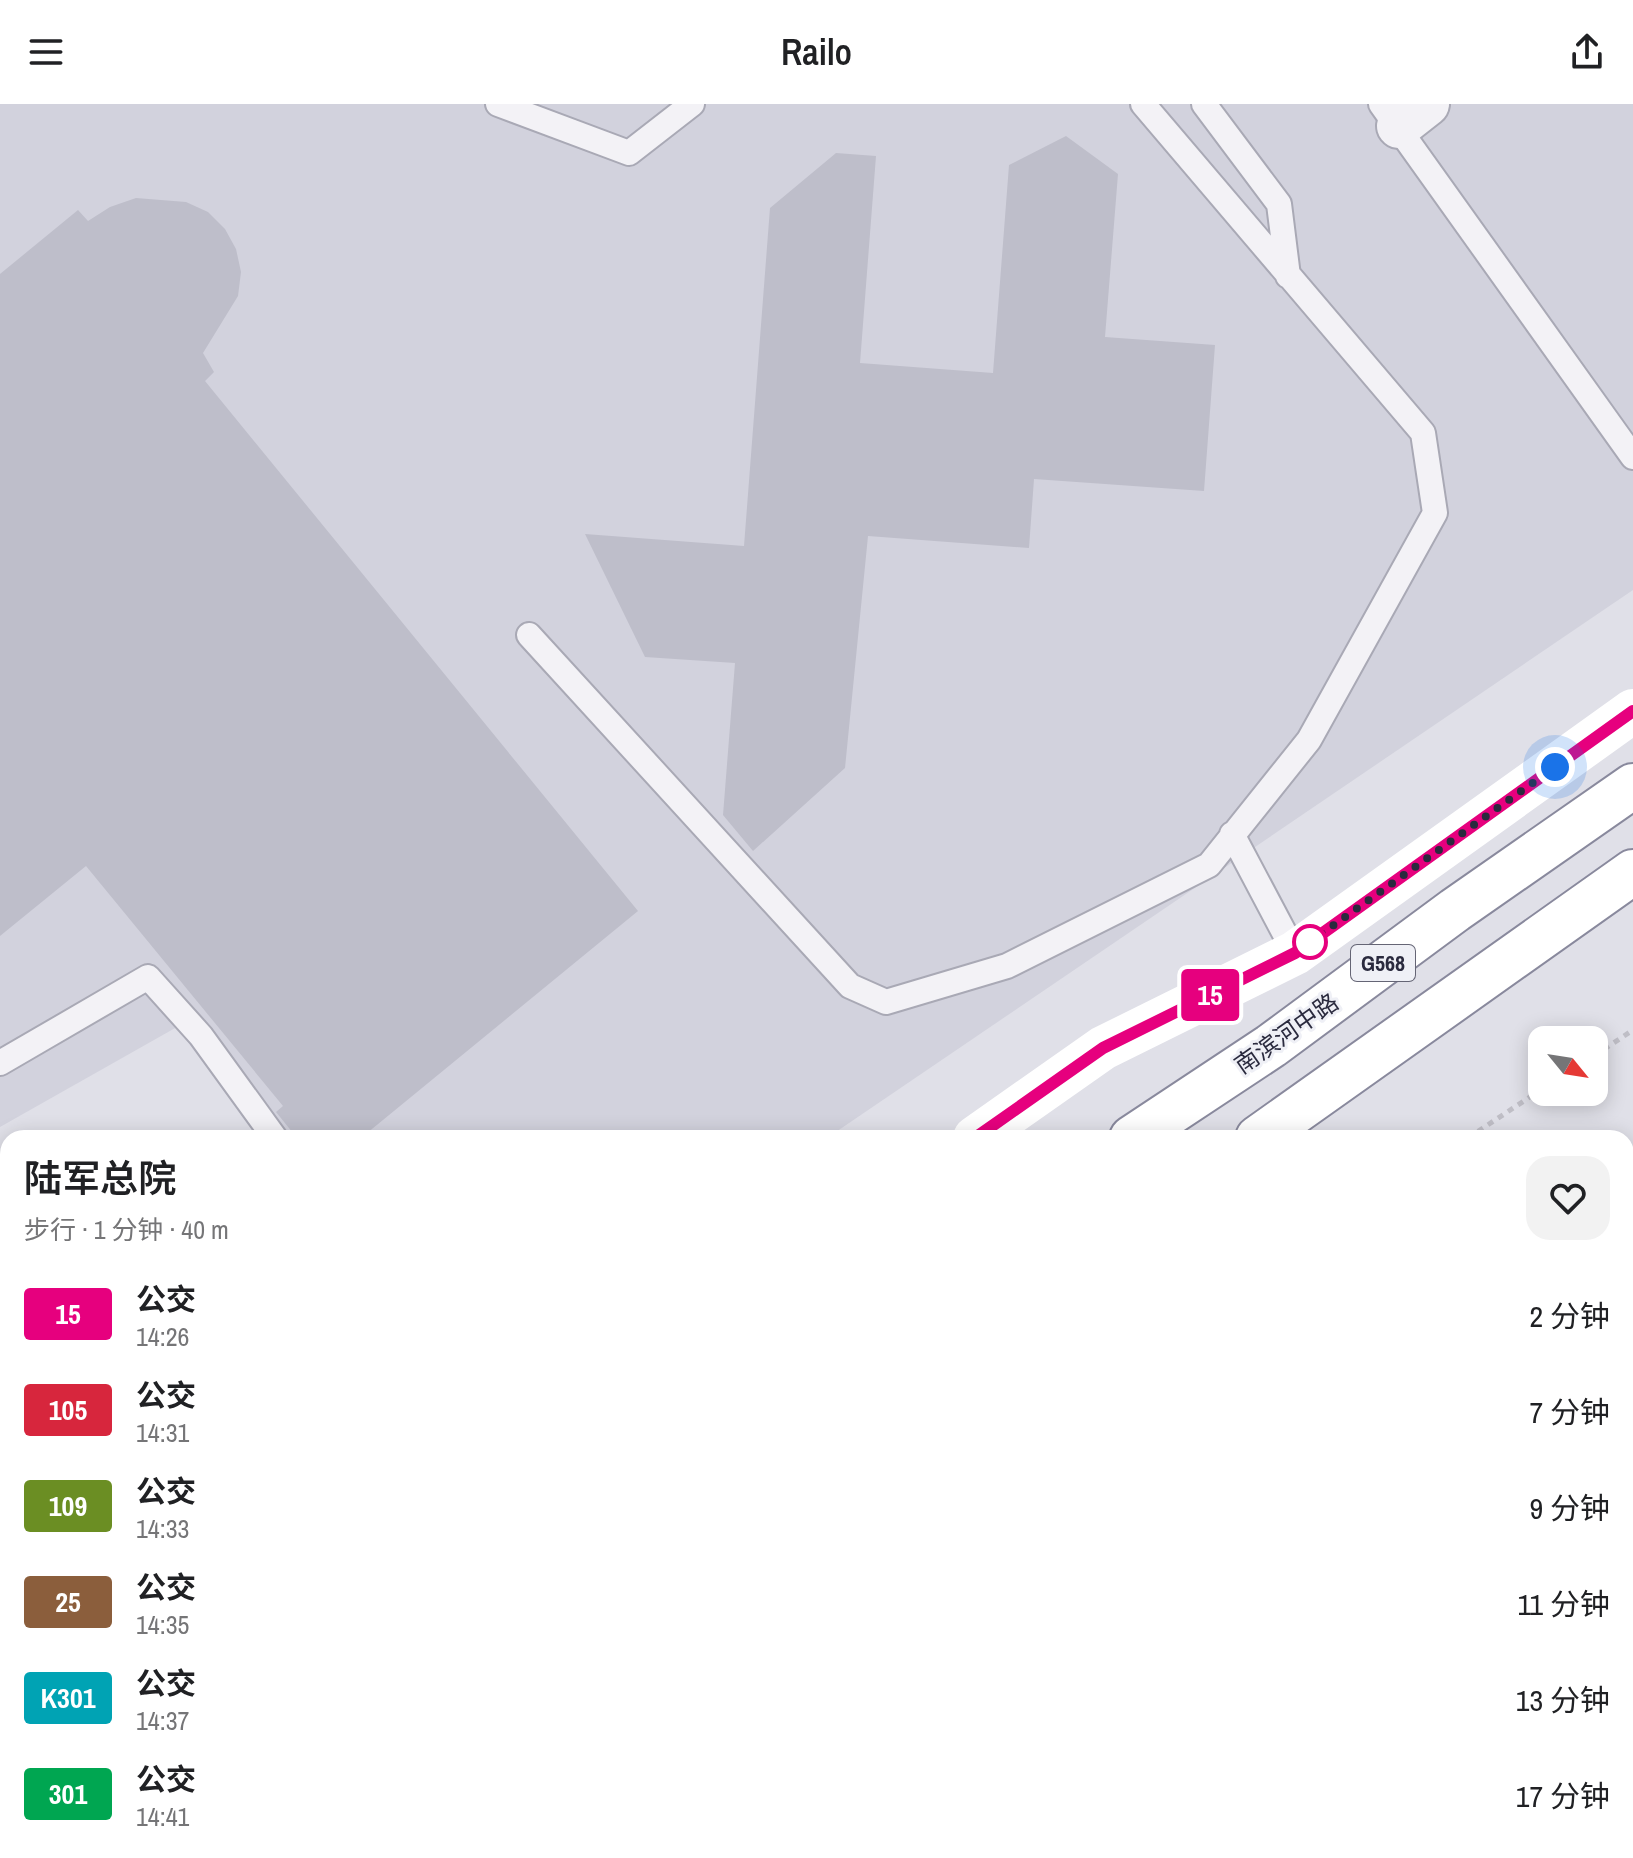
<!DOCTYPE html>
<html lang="zh">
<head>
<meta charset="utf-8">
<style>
	:root { --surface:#fff; --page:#f2f2f2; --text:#202124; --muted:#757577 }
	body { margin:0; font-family:"Archivo Narrow","Noto Sans SC",sans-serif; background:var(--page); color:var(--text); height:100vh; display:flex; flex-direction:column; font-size:30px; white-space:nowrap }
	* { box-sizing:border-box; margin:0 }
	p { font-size:26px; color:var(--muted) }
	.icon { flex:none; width:44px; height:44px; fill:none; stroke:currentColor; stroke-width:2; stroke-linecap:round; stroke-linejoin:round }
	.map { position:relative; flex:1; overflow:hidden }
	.panel { position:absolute; left:0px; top:1026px; width:1634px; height:728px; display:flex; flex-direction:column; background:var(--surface); border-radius:24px 24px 0 0; box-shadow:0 4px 20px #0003 }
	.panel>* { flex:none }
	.badge { padding:0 16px; border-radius:6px; font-size:28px; line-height:52px }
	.needle { width:52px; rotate:120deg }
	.fabs { position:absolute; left:1528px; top:922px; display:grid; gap:16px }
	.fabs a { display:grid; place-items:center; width:80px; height:80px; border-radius:16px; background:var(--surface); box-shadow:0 4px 20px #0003; font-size:40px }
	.you { position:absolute; width:40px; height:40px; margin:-20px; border:6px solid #fff; border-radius:50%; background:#1a73e8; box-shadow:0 0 0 12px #1a73e833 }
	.map>.badge { position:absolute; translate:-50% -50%; box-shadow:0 0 0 4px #fff }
	.round { display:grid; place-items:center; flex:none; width:84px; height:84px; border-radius:24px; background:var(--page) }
	.headline { display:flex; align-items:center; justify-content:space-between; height:136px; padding:0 24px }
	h1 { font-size:38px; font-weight:600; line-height:60px }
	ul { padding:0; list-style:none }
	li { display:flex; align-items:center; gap:24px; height:96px; padding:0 24px }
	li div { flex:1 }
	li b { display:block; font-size:30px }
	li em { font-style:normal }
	li .badge { min-width:88px; font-weight:700; text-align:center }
	header { display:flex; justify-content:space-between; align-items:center; height:104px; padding:0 24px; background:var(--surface); font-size:36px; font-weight:600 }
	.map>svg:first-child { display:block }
</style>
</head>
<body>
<header><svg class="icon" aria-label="menu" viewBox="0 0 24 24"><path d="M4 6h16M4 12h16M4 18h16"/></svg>Railo<svg class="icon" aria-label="share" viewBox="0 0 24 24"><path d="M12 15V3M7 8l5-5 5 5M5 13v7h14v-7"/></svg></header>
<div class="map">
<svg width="1633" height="1754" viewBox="0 0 1633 1754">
	<rect width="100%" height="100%" fill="#e0e0e8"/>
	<!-- built -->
	<path fill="#d2d2dd" d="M0,0H1633V486L827,1034H258L177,923L0,1023Z"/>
	<!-- water -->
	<path fill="#9ea2c5" d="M1633,1159V1754H864L874,1746H1626V1163Z"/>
	<!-- building -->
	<path fill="#bebeca" d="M1066,32L1118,70L1105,233L1215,241L1204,387L1034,375L1029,444L868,432L845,664L753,747L723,711L735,559L645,553L585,430L744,442L770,104L836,49L876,52L860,259L993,269L1009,61Z
		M136,94L186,98L208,108L225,125L236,145L241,168L238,192L203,249L214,268L205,277L638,807L361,1034H297L276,1008L283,1002L86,762L0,832V170L78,106L88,117L110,103Z
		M8,1105V1237L0,1226V1111Z
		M8,1319V1450L0,1455V1325Z"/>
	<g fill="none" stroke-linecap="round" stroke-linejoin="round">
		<!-- lane casing -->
		<g stroke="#a9a9b5" stroke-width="28">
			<path id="lane" d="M498,0L629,49L692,0
				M1204,0L1279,100L1288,172
				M1381,0L1633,353
				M529,531L850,882L886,898L1007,862L1209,761L1309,636L1435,409L1423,329L1143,0
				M1232,730L1295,849
				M0,959L148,873L201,932L275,1034"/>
		</g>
		<!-- street casing -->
		<g stroke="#a9a9b5" stroke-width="48">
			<path id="street" d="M1399,22L1427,0"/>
		</g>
		<!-- primary casing -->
		<g stroke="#a0a1b3" stroke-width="48">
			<path id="primary" d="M0,1722L8,1716"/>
		</g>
		<!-- highway casing -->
		<g stroke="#89899d" stroke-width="48">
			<path id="highway" d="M1132,1034L1271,942L1455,806L1633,682
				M1258,1034L1633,768
				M57,1754L69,1746
				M213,1754L225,1746
				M372,1754L383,1746"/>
		</g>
		<!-- path -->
		<path stroke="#bfbec6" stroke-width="5" stroke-dasharray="6 6" stroke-linecap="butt" d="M1594,952L1633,926
			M1468,1034L1542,985
			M1626,1104L1633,1100
			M536,1754L547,1746
			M781,1754L792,1746"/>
		<!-- lane -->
		<use href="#lane" stroke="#f3f2f6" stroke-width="24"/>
		<!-- street -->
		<use href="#street" stroke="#f3f2f6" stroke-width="44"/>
		<!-- secondary -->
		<path stroke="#fff" stroke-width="44" d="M975,1034L1103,944L1295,849L1633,607
			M0,1683L8,1677"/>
		<!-- primary -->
		<use href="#primary" stroke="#fff" stroke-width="44"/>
		<!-- highway -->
		<use href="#highway" stroke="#fff" stroke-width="44"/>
	</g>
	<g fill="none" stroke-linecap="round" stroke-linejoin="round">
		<!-- line casing -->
		<g stroke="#fff" stroke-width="18">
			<path id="line" d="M975,1034L1103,944L1295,849L1633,607"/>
		</g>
		<!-- line -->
		<use href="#line" stroke="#e6007e" stroke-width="12"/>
		<!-- walk -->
		<path stroke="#2a2a3e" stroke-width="8" stroke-dasharray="0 14.4" d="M1310,838L1555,663"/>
	</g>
	<!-- markers -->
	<circle fill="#fff" stroke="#e6007e" stroke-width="4" cx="1310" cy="838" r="16"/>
	<g text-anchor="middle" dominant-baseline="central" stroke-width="6" stroke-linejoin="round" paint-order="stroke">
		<!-- shield labels -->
		<rect fill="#eff0f6" stroke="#656575" stroke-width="2" x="1351" y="841" width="64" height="36" rx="6"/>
		<g font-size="22" font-weight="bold" fill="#2a2a3e">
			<text x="1383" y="859">G568</text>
		</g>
		<!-- street labels -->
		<g font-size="24" fill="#2a2a3e" stroke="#eff0f6">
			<text transform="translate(1286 929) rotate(-35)">南滨河中路</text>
		</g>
	</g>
</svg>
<div class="fabs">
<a><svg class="needle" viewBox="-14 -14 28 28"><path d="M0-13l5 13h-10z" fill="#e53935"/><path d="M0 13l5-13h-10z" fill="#757577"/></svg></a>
</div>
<div class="you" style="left:1555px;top:663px"></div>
<b class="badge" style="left:1210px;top:891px;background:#e6007e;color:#fff">15</b>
<section class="panel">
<div class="headline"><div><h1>陆军总院</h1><p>步行 · 1 分钟 · 40 m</p></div><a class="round"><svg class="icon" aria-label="heart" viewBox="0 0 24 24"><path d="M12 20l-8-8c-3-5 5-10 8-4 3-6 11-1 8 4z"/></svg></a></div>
<ul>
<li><span class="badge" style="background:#e6007e;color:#fff">15</span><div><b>公交</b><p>14:26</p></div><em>2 分钟</em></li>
<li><span class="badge" style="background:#d7263d;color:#fff">105</span><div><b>公交</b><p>14:31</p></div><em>7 分钟</em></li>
<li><span class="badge" style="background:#6b8e23;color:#fff">109</span><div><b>公交</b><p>14:33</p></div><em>9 分钟</em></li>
<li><span class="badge" style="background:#8b5e3c;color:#fff">25</span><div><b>公交</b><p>14:35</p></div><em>11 分钟</em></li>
<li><span class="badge" style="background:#00a3b4;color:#fff">K301</span><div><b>公交</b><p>14:37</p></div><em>13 分钟</em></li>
<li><span class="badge" style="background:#00a651;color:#fff">301</span><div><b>公交</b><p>14:41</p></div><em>17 分钟</em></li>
</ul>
</section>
</div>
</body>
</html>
